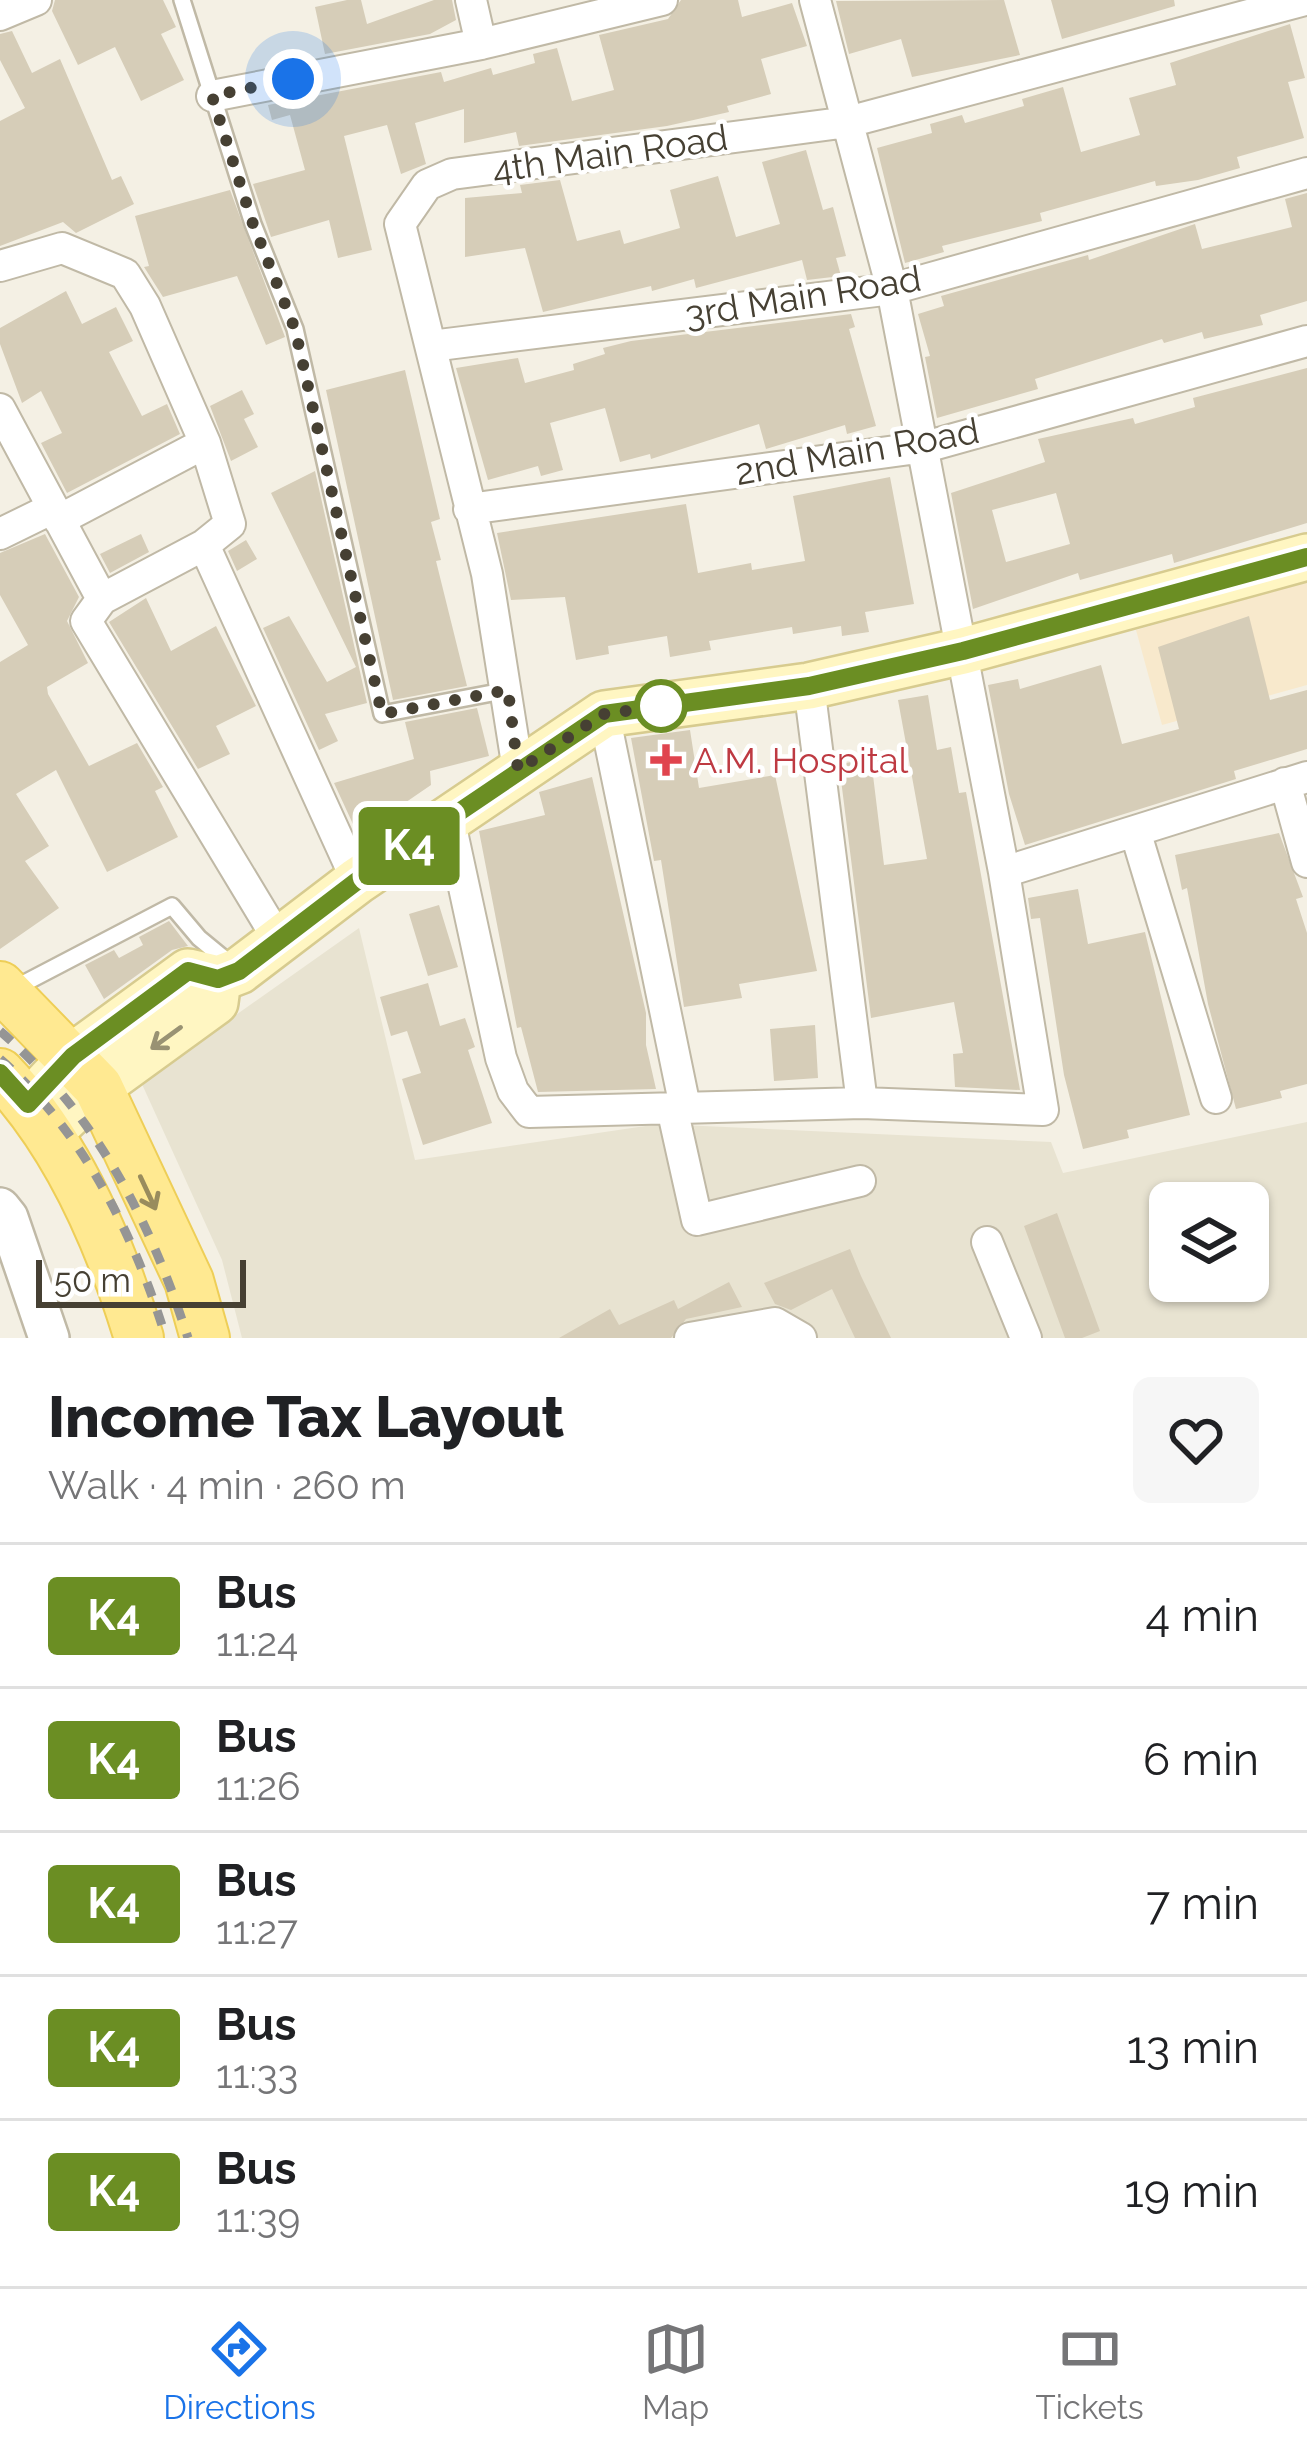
<!DOCTYPE html>
<html lang="en">
<head>
<meta charset="utf-8">
<style>
	:root { --surface:#fff; --page:#f6f6f6; --text:#202124; --muted:#757577; --line:#e0e0e0; --accent:#1a73e8 }
	body { margin:0; font-family:Raleway,sans-serif; background:var(--page); color:var(--text); height:100vh; display:flex; flex-direction:column; font-size:45px; white-space:nowrap }
	* { box-sizing:border-box; margin:0 }
	p { font-size:39px; color:var(--muted) }
	.icon { flex:none; width:66px; height:66px; fill:none; stroke:currentColor; stroke-width:2; stroke-linecap:round; stroke-linejoin:round }
	.map { position:relative; height:1338px; overflow:hidden }
	.side { display:flex; flex-direction:column; background:var(--surface); flex:1 }
	.side>* { flex:none }
	.badge { padding:0 24px; border-radius:9px; font-size:42px; line-height:78px }
	.controls { position:absolute; left:1149px; top:1182px; display:grid; gap:24px }
	.controls a { display:grid; place-items:center; width:120px; height:120px; border-radius:18px; background:var(--surface); box-shadow:0 3px 9px #0004; font-size:60px }
	.scale { position:absolute; left:36px; bottom:30px; width:210px; box-sizing:border-box; padding-left:12px; border:6px solid #464033; border-top:0; font-size:33px; line-height:42px; white-space:nowrap; color:#464033; -webkit-text-stroke:9px #fff; paint-order:stroke }
	.you { position:absolute; width:60px; height:60px; margin:-30px; border:9px solid #fff; border-radius:50%; background:#1a73e8; box-shadow:0 0 0 18px #1a73e833 }
	.map>.badge { position:absolute; translate:-50% -50%; box-shadow:0 0 0 6px #fff }
	.round { display:grid; place-items:center; flex:none; width:126px; height:126px; border-radius:18px; background:var(--page) }
	.headline { display:flex; align-items:center; justify-content:space-between; height:204px; padding:0 48px }
	h1 { font-size:57px; font-weight:800; line-height:90px }
	ul { padding:0; list-style:none }
	li { display:flex; align-items:center; gap:36px; height:144px; padding:0 48px; border-top:3px solid var(--line) }
	li div { flex:1 }
	li b { display:block; font-size:45px }
	li em { font-style:normal }
	li .badge { min-width:132px; font-weight:700; text-align:center }
	.dock { display:flex; justify-content:space-around; align-items:center; height:168px; border-top:3px solid var(--line); background:var(--surface); font-size:33px; color:var(--muted) }
	.dock a { display:grid; justify-items:center; gap:6px }
	.dock .current { color:var(--accent) }
	.map>svg:first-child { display:block }
</style>
</head>
<body>
<div class="map">
<svg width="1307" height="1338" viewBox="0 0 1307 1338">
	<rect width="100%" height="100%" fill="#f4f0e4"/>
	<!-- residential -->
	<path fill="#e8e3d1" fill-rule="evenodd" d="M359,928L415,1160L659,1124L1051,1142L1063,1173L1307,1122V1338H242L222,1260L141,1082ZM1170,1203H1248V1281H1170Z"/>
	<!-- commercial -->
	<path fill="#f8e9cc" d="M1307,582V685L1162,725L1136,630Z"/>
	<!-- building -->
	<path fill="#d6cdb8" fill-rule="evenodd" d="M55,0H163L176,27L161,34L184,80L141,101L115,47L78,65L52,11Z
		M347,0H361L367,24L434,0H452L456,20L430,34L325,54L315,7Z
		M681,0H738L742,17L792,3L807,46L761,59L771,94L727,106L729,112L667,126L519,146L516,132L464,143V109L415,123L426,164L401,174L387,125L344,136L372,250L338,258L329,220L271,237L253,184L305,170L290,115L272,120L268,105L441,72L444,82L491,68L493,75L535,63L533,54L557,48L572,101L614,90L599,35L668,19Z
		M1004,0L1020,55L912,77L901,39L849,54L836,1Z
		M1051,0H1174L1175,6L1062,39Z
		M1290,24L1305,78L1288,82L1304,138L1237,157L1240,168L1198,180L1156,186L1155,181L1040,213L1042,221L942,246L944,252L905,263L877,148L932,133L930,124L962,115L965,123L1024,106L1022,99L1063,87L1081,152L1140,135L1129,98L1176,85L1170,63Z
		M12,31L32,73L60,59L112,180L121,176L134,204L76,233L63,222L0,246V121L25,108L0,60V34Z
		M806,150L823,210L833,207L846,256L836,258L841,276L807,280L802,260L696,288L694,279L652,291L651,286L543,312L525,248L465,257V198L522,193L520,185L560,180L577,241L620,230L624,244L680,228L670,190L718,176L736,237L780,224L762,162Z
		M230,190L285,337L266,345L237,276L163,297L144,267L149,266L135,216Z
		M1307,193V301L1260,315L1263,325L1204,339L1202,332L1164,343L1162,339L1035,379L1038,389L937,418L925,357L930,356L918,314L944,306L941,296L1088,255L1089,260L1195,224L1202,249L1292,227L1285,199Z
		M66,291L82,324L116,307L133,341L109,352L142,416L167,404L180,434L67,493L41,443L62,433L41,391L22,403L0,344V328Z
		M851,314L855,327L849,329L876,426L847,434L845,425L766,449L759,424L651,459L650,454L620,462L605,408L550,423L563,470L541,476L538,466L488,480L456,368L518,358L525,383L574,370L573,364L605,354L603,348L631,341Z
		M1307,368V523L1174,563L1172,554L1080,580L1078,573L973,609L951,493L1045,462L1038,439L1133,418L1135,424L1195,407L1193,398ZM1056,493L1070,544L1006,562L992,510Z
		M405,370L440,519L431,522L441,560L436,561L467,686L393,700L326,390Z
		M242,390L254,414L244,419L258,447L231,461L210,406Z
		M315,471L367,703L325,714L338,741L319,750L263,628L289,616L327,682L356,667L271,493Z
		M890,477L914,604L865,612L869,632L842,636L841,626L793,634L792,627L709,641L711,650L670,657L667,636L608,646L609,654L576,660L565,597L511,600L497,533L686,504L698,573L751,563L752,570L805,561L793,496Z
		M45,534L79,597L67,621L88,663L47,687L48,694L89,766L137,743L163,787L155,791L178,837L107,872L56,770L16,794L49,846L25,861L59,908L0,949V662L28,645L0,595V553Z
		M141,534L149,552L110,573L100,554Z
		M246,540L257,559L237,571L228,551Z
		M146,598L171,651L216,626L256,706L216,726L230,754L198,769L109,622Z
		M1249,616L1270,700L1307,690V749L1234,771L1236,779L1025,845L1009,794L988,685L1018,679L1020,689L1101,665L1122,744L1179,729L1158,647Z
		M928,695L937,750L951,747L959,793L966,792L1020,1090L955,1087L953,1054L963,1053L954,1002L871,1018L839,764L871,759L884,865L927,859L898,700Z
		M477,708L489,756L430,771L431,785L358,835L334,783L414,759L405,722Z
		M690,730L699,788L775,775L817,971L739,984L742,998L684,1007L661,860L654,861L631,738Z
		M592,777L646,1013V1045L656,1089L538,1092L521,1027L517,1028L479,831L545,815L539,792Z
		M1279,833L1303,897L1296,899L1307,933V1084L1280,1091L1282,1098L1236,1109L1208,1004L1187,888L1182,890L1175,855Z
		M1078,889L1088,944L1145,932L1190,1115L1127,1130L1129,1138L1083,1149L1064,1075L1040,918L1031,919L1028,898Z
		M439,905L458,967L428,976L409,914Z
		M169,921L188,946L172,950L104,999L85,965L114,950L119,958L143,945L139,937Z
		M428,983L440,1026L465,1018L475,1047L468,1050L492,1123L423,1145L402,1079L421,1073L407,1031L391,1036L380,997Z
		M815,1025L818,1078L774,1081L770,1029Z
		M1057,1213L1100,1331L1082,1338H1065L1024,1226Z
		M850,1249L861,1276L891,1338H855L832,1289L791,1310L775,1304L764,1283Z
		M729,1282L742,1307L686,1319L671,1338H559L610,1309L619,1325L674,1300L678,1309Z"/>
	<g fill="none" stroke-linecap="round" stroke-linejoin="round">
		<!-- service casing -->
		<g stroke="#c0b9a6" stroke-width="20">
			<path id="service" d="M182,0L253,224L295,329L382,714L508,690
				M15,988L172,906L199,938L233,966"/>
		</g>
		<!-- minor casing -->
		<g stroke="#c0b9a6" stroke-width="34">
			<path id="minor" d="M471,0L481,44
				M815,0L892,289L1004,872L1307,777
				M0,15L36,0
				M212,96L481,44L662,0
				M0,266L62,248L125,274L145,306L205,443L230,524L204,545L102,599
				M431,346L892,289L1307,173
				M0,409L102,599L86,621L278,939
				M469,509L925,447L1307,341
				M59,520L205,443
				M0,534L53,508
				M204,545L357,881
				M809,686L862,1103
				M604,714L685,1107
				M518,770L487,574L400,224L427,185L452,174L848,122L1305,0
				M1285,783L1307,862
				M449,818L501,1058L513,1091L529,1112L862,1103L1043,1110L1004,872
				M1136,834L1216,1098
				M672,1108L697,1220L860,1181
				M987,1242L1026,1338
				M690,1338L775,1323L801,1338"/>
		</g>
		<!-- tertiary casing -->
		<g stroke="#c0b9a6" stroke-width="44">
			<path id="tertiary" d="M0,1208L8,1218L49,1338"/>
		</g>
		<!-- secondary casing -->
		<g stroke="#d7cb8f" stroke-width="50">
			<path id="secondary" d="M28,1104L73,1056L188,972L218,979L239,971L357,881L604,714L809,686L963,651L1307,557
				M50,1132L98,1087L215,1002L218,979"/>
		</g>
		<!-- primary casing -->
		<g stroke="#eece57" stroke-width="52">
			<path id="primary" d="M0,986L98,1087L189,1281L205,1338
				M0,1073C68,1144 111,1245 139,1338"/>
		</g>
		<!-- service -->
		<use href="#service" stroke="#fff" stroke-width="15"/>
		<!-- minor -->
		<use href="#minor" stroke="#fff" stroke-width="30"/>
		<!-- tertiary -->
		<use href="#tertiary" stroke="#fff" stroke-width="39"/>
		<!-- secondary -->
		<use href="#secondary" stroke="#fff6c2" stroke-width="45"/>
		<!-- primary -->
		<use href="#primary" stroke="#ffe991" stroke-width="48"/>
		<!-- rail -->
		<path stroke="#959595" stroke-width="9" stroke-dasharray="15 15" stroke-linecap="butt" d="M0,1031C95,1113 150,1219 188,1338
			M0,1059C83,1131 134,1234 166,1338"/>
	</g>
	<!-- one-way arrows -->
	<defs><path id="oneway-shaft" d="M-6 0H5M1.5-3L5.5 0L1.5 3" fill="none" stroke-width="1.6" stroke-linecap="round" stroke-linejoin="round" transform="scale(3)"/></defs>
	<use stroke="#999273" href="#oneway-shaft" transform="translate(166 1038) rotate(144)"/>
	<use stroke="#998c5d" href="#oneway-shaft" transform="translate(148 1193) rotate(65)"/>
	<g fill="none" stroke-linecap="round" stroke-linejoin="round">
		<!-- line casing -->
		<g stroke="#fff" stroke-width="27">
			<path id="line" d="M0,1073L28,1104L73,1056L188,971L218,979L239,971L357,881L604,714L809,686L963,651L1307,557"/>
		</g>
		<!-- line -->
		<use href="#line" stroke="#6b8e23" stroke-width="18"/>
		<!-- walk -->
		<path stroke="#464033" stroke-width="12" stroke-dasharray="0 21.6" d="M293,79L212,96L253,224L295,329L382,714L508,690L518,770L604,714L661,706"/>
	</g>
	<!-- markers -->
	<circle fill="#fff" stroke="#6b8e23" stroke-width="6" cx="661" cy="706" r="24"/>
	<path fill="#e0444e" stroke="#fff" stroke-width="4.5" d="M660 742h12v12h12v12h-12v12h-12v-12h-12v-12h12z"/>
	<g text-anchor="middle" dominant-baseline="central" stroke-width="9" stroke-linejoin="round" paint-order="stroke">
		<!-- street labels -->
		<g font-size="36" fill="#464033" stroke="#fff">
			<text transform="translate(610 153) rotate(-8)">4th Main Road</text>
			<text transform="translate(803 296) rotate(-9)">3rd Main Road</text>
			<text transform="translate(857 451) rotate(-10)">2nd Main Road</text>
		</g>
		<!-- health labels -->
		<g font-size="36" fill="#be3a42" stroke="#fff" text-anchor="start">
			<text x="693" y="760">A.M. Hospital</text>
		</g>
	</g>
</svg>
<div class="controls">
<a><svg class="icon" aria-label="layers" viewBox="0 0 24 24"><path d="M12 4l9 5-9 5-9-5zM3 14l9 5 9-5"/></svg></a>
</div>
<div class="scale">50 m</div>
<div class="you" style="left:293px;top:79px"></div>
<b class="badge" style="left:409px;top:846px;background:#6b8e23;color:#fff">K4</b>
</div>
<section class="side">
<div class="headline"><div><h1>Income Tax Layout</h1><p>Walk · 4 min · 260 m</p></div><a class="round"><svg class="icon" aria-label="heart" viewBox="0 0 24 24"><path d="M12 20l-8-8c-3-5 5-10 8-4 3-6 11-1 8 4z"/></svg></a></div>
<ul>
<li><span class="badge" style="background:#6b8e23;color:#fff">K4</span><div><b>Bus</b><p>11:24</p></div><em>4 min</em></li>
<li><span class="badge" style="background:#6b8e23;color:#fff">K4</span><div><b>Bus</b><p>11:26</p></div><em>6 min</em></li>
<li><span class="badge" style="background:#6b8e23;color:#fff">K4</span><div><b>Bus</b><p>11:27</p></div><em>7 min</em></li>
<li><span class="badge" style="background:#6b8e23;color:#fff">K4</span><div><b>Bus</b><p>11:33</p></div><em>13 min</em></li>
<li><span class="badge" style="background:#6b8e23;color:#fff">K4</span><div><b>Bus</b><p>11:39</p></div><em>19 min</em></li>
</ul>
</section>
<nav class="dock">
<a class="current"><svg class="icon" aria-label="directions" viewBox="0 0 24 24"><path d="M12 3l9 9-9 9-9-9zM9 14v-3h6M13 9l2 2-2 2"/></svg>Directions</a>
<a><svg class="icon" aria-label="map" viewBox="0 0 24 24"><path d="M3 6l6-2 6 2 6-2v14l-6 2-6-2-6 2zM9 4v14M15 6v14"/></svg>Map</a>
<a><svg class="icon" aria-label="tickets" viewBox="0 0 24 24"><path d="M3 7h18v10H3zM15 7v10"/></svg>Tickets</a>
</nav>
</body>
</html>
